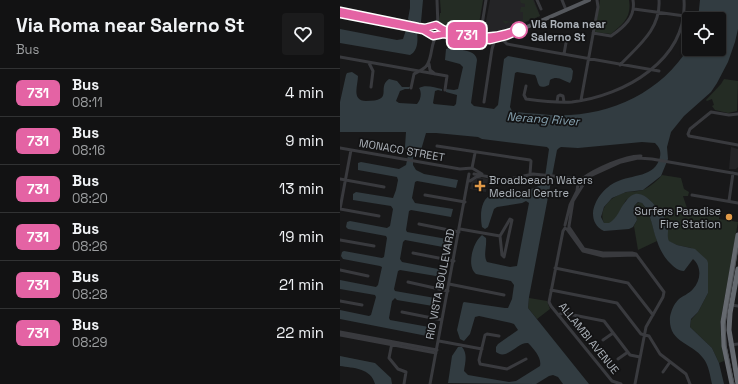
<!DOCTYPE html>
<html lang="en">
<head>
<meta charset="utf-8">
<style>
	:root { --surface:#121213; --page:#1b1b1c; --text:#f1f3f6; --muted:#9c9ea0; --line:#313233 }
	body { margin:0; font-family:"Space Grotesk",sans-serif; background:var(--page); color:var(--text); height:100vh; display:flex; flex-direction:column; font-size:15px; white-space:nowrap }
	* { box-sizing:border-box; margin:0 }
	p { font-size:13px; color:var(--muted) }
	.icon { flex:none; width:22px; height:22px; fill:none; stroke:currentColor; stroke-width:2; stroke-linecap:round; stroke-linejoin:round }
	.map { position:relative; flex:1; overflow:hidden }
	.details { display:flex; flex-direction:column; background:var(--surface); width:340px }
	.details>* { flex:none }
	.badge { padding:0 8px; border-radius:6px; font-size:14px; line-height:26px }
	.controls { position:absolute; left:342px; top:12px; display:grid; gap:8px }
	.controls a { display:grid; place-items:center; width:44px; height:44px; border-radius:4px; background:var(--surface); box-shadow:0 1px 3px #0004,0 0 0 1px var(--line); font-size:20px }
	.map>.badge { position:absolute; translate:-50% -50%; box-shadow:0 0 0 2px #fff }
	.round { display:grid; place-items:center; flex:none; width:42px; height:42px; border-radius:4px; background:var(--page) }
	.summary { display:flex; align-items:center; justify-content:space-between; height:68px; padding:0 16px }
	h1 { font-size:19px; font-weight:800; line-height:30px }
	ul { padding:0; list-style:none }
	li { display:flex; align-items:center; gap:12px; height:48px; padding:0 16px; border-top:1px solid var(--line) }
	li div { flex:1 }
	li b { display:block; font-size:15px }
	li em { font-style:normal }
	li .badge { min-width:44px; font-weight:700; text-align:center }
	main { display:flex; flex:1; min-height:0 }
	.map>svg:first-child { display:block }
</style>
</head>
<body>
<main>
<section class="details">
<div class="summary"><div><h1>Via Roma near Salerno St</h1><p>Bus</p></div><a class="round"><svg class="icon" aria-label="heart" viewBox="0 0 24 24"><path d="M12 20l-8-8c-3-5 5-10 8-4 3-6 11-1 8 4z"/></svg></a></div>
<ul>
<li><span class="badge" style="background:#e463a4;color:#fff">731</span><div><b>Bus</b><p>08:11</p></div><em>4 min</em></li>
<li><span class="badge" style="background:#e463a4;color:#fff">731</span><div><b>Bus</b><p>08:16</p></div><em>9 min</em></li>
<li><span class="badge" style="background:#e463a4;color:#fff">731</span><div><b>Bus</b><p>08:20</p></div><em>13 min</em></li>
<li><span class="badge" style="background:#e463a4;color:#fff">731</span><div><b>Bus</b><p>08:26</p></div><em>19 min</em></li>
<li><span class="badge" style="background:#e463a4;color:#fff">731</span><div><b>Bus</b><p>08:28</p></div><em>21 min</em></li>
<li><span class="badge" style="background:#e463a4;color:#fff">731</span><div><b>Bus</b><p>08:29</p></div><em>22 min</em></li>
</ul>
</section>
<div class="map">
<svg width="398" height="384" viewBox="0 0 398 384">
	<rect width="100%" height="100%" fill="#181819"/>
	<!-- built -->
	<path fill="#242426" d="M150,0H194L200,16L165,31L145,34L144,32Z
		M391,147L398,149V167L396,169H389Z
		M139,177L148,179L146,192L130,189L132,181Z"/>
	<!-- green -->
	<path fill="#242c24" d="M100,0H143L139,24L140,25L139,32L137,34L101,26L99,20L100,13H101Z
		M180,0H193L200,16L175,26H173L172,23H170L169,22L165,24L162,20L176,23L177,21L183,20V12H180L181,7H185V4L181,3Z
		M260,0H289C292,17 283,24 271,34L255,32Z
		M384,79L398,81L397,111L388,113L375,110L372,106L374,105L372,99L367,101L366,100L381,84Z
		M322,175L341,178L344,189L349,192L348,196H343L347,208L380,214L379,219L398,222L380,324L381,337L384,361L379,363L372,348L350,327L351,320L358,312L368,293V269L351,248L337,245L328,241L327,237L328,225C320,213 313,198 299,194L286,200L275,220L269,224L264,223C257,208 273,195 287,192C293,191 300,192 305,189C311,186 318,180 322,175Z
		M299,202L302,203L309,213L317,241L298,250L294,226L297,220L294,206Z
		M189,298L207,301L210,309L197,319L188,308Z"/>
	<!-- water -->
	<path fill="#323c41" d="M70,0H83L81,22L76,24L75,31L77,32C78,40 78,51 70,55L0,43V29L57,40L63,39L66,30H70L72,23L68,19L70,8Z
		M360,0H398V29L395,42L388,62L377,83L371,92L344,116L331,132L327,147L328,159L321,176L303,190L286,192L272,198L264,207L261,217L264,223H269C278,218 279,209 286,201C298,184 312,201 320,212C322,215 326,219 327,222C330,228 326,235 329,241L337,245L355,249L367,260L368,263V293L358,312L351,319L350,327L372,348L379,363L384,384H372C370,376 369,365 363,358C351,342 328,343 330,317C331,311 334,304 338,300C342,296 349,294 353,289C361,280 362,267 353,259L344,271C338,271 334,267 330,263C324,257 320,250 317,241C312,229 312,214 302,203L298,202L294,206L297,220L293,227L289,229L264,231C256,227 253,221 253,213C254,200 265,187 276,182C292,174 315,178 320,157C321,151 320,148 315,143L302,142L238,148L221,147L219,148L217,150L189,297L188,308L249,384H223L218,377L213,375L209,376L196,384L108,383L112,356L118,347H122C128,354 125,363 124,371L128,375L169,382L176,381L200,366C202,358 194,349 188,343C177,342 167,361 156,352V347L158,344L178,330L174,324L171,323L139,316L135,317L130,334L124,341L120,339L117,330L123,303L124,302L165,308H168L172,299L174,285L171,281L136,274C126,266 133,242 142,235L146,238C147,246 143,256 147,262L170,267L177,266L189,203L186,201L182,203L157,207L154,209L148,227L145,229L142,227C140,216 140,198 153,194C156,194 159,194 163,194C172,193 191,190 199,186L205,177L209,149L207,147L142,139L138,137L96,133H86L81,150L73,157V165L76,170L84,174L118,180L116,188L77,181L75,182L72,198L75,203L113,209L111,217L71,210L69,211L66,230L67,232L107,239V243L103,247L65,240L63,242L60,259L62,262L98,269L100,271L101,274L96,276L60,270L58,271L54,289L55,291L95,298V304L93,306L57,300L55,298L52,301L49,318L50,320L89,327V334L87,336L0,319V310L29,316L31,315L36,297L35,295L0,289V280L36,287L38,285L42,267L40,266L3,259L1,256L2,252L4,251L42,258L44,257L47,238L46,236L8,229L6,227L7,222L10,221L47,228L50,226L53,209L51,206L13,200V194L16,192L53,198L56,190L58,180L57,177L18,170V163L21,162L59,169L66,165L68,156L65,147L66,132H0V102L6,75L7,73L12,72L18,76C18,85 11,101 26,101C55,101 36,88 49,79L57,81L62,87H70L69,89H65L60,91L56,101L59,103L77,104C81,100 82,92 79,88C86,84 95,88 102,89V91L98,90L95,91L93,103L94,104L114,106L116,104L117,95L106,92V89L114,90L118,89L123,67L120,64L105,60L106,49L109,48C118,50 136,49 137,60L131,103L134,106L154,109L158,105L164,59L168,56L231,68L233,71L232,79L230,83C223,81 218,75 210,80L209,85C196,91 199,81 195,75L177,72L175,73L170,107L172,111C181,113 191,113 200,114C258,121 318,98 349,47V49H379V19H358Z
		M0,356L35,363L51,378L52,384H35C31,368 13,368 0,366Z"/>
	<g fill="none" stroke-linecap="round" stroke-linejoin="round">
		<!-- minor -->
		<path stroke="#393a3e" stroke-width="3" d="M97,0L98,27
			M197,0L201,9
			M222,0L226,10
			M294,9L352,17
			M253,33L271,36C284,27 296,17 293,0
			M140,37L146,0
			M161,38L167,44L319,71
			M224,54L227,37
			M0,57L107,76L105,90
			M29,63L33,71L31,87
			M89,64L90,70L95,74
			M280,65C298,46 321,29 319,0
			M186,86L184,95L186,99C201,101 217,103 232,102C284,96 348,60 344,0
			M71,88L74,74C78,71 84,70 87,65C93,56 90,44 97,35
			M241,100L258,7L257,0
			M144,102L152,49L155,39
			M217,102L218,96L220,95L223,96L224,102
			M398,114L389,115L371,112L350,129L348,134L349,136L398,145
			M97,146L190,160L191,161L190,174
			M0,148L120,169L132,168
			M132,168L142,174
			M132,168L135,153
			M134,174L160,179H170L193,174L243,179L244,181L243,185H240L238,183L239,179
			M225,178L234,180L238,183
			M0,179L44,187
			M242,179C254,170 286,155 301,156
			M130,181L136,177L140,176
			M244,181L248,177L281,162L298,158L312,159L398,174
			M85,195L125,202
			M352,195L398,203
			M389,201L393,173
			M0,209L11,150
			M0,209L39,216
			M170,219L172,220L164,257L162,255L160,236Z
			M79,224L119,232
			M225,225L230,205L237,191L238,183
			M229,226L233,201L243,185
			M229,227L244,249L263,253H292L296,254L324,292L323,297L306,327L295,384
			M225,228L223,231L209,302L211,306L272,381L281,384
			M120,229L160,236
			M227,229L243,251L263,256L296,255
			M0,240L34,246
			M73,253L114,261
			M215,268L288,283L313,315
			M0,270L28,276
			M68,282L108,291
			M109,284L164,295
			M211,290L277,303L301,334L309,336L320,354L346,374L350,384
			M0,301L22,305
			M391,305L398,306
			M62,312L102,320
			M218,315L223,313L264,321L290,355L300,357
			M0,332L97,350
			M0,335L96,353
			M159,336L147,334L145,335L139,360L140,364L167,369L186,359
			M263,340L273,333
			M99,341L142,349
			M52,343L49,358L58,369L66,372L64,384
			M390,345L398,344
			M278,359L288,352
			M323,372L330,362
			M90,384L129,174"/>
		<!-- major -->
		<path stroke="#55585d" stroke-width="4" d="M0,11L79,27L86,28L95,25L106,31L140,37L158,35L182,29
			M0,14L38,21
			M80,29L86,31L93,36L97,35L99,33
			M180,30L249,0
			M97,35L102,34L111,35
			M138,39H156L172,34"/>
		<!-- highway -->
		<path stroke="#65696f" stroke-width="5" d="M392,384L384,346L383,322L398,235
			M398,384L389,330L390,313L398,269"/>
		<!-- tram -->
		<path stroke="#505357" stroke-width="1" d="M394,384L386,345L385,325L398,248"/>
	</g>
	<g fill="none" stroke-linecap="round" stroke-linejoin="round">
		<!-- line casing -->
		<g stroke="#fff" stroke-width="9">
			<path id="line" d="M0,11L78,27L85,28L96,25C111,36 136,39 154,36C164,35 173,31 182,29L166,36L150,40L103,34L93,36L83,30L0,14"/>
		</g>
		<!-- line -->
		<use href="#line" stroke="#e463a4" stroke-width="6"/>
	</g>
	<!-- markers -->
	<circle fill="#fff" stroke="#e463a4" stroke-width="2" cx="179" cy="30" r="8"/>
	<g fill="#e19a48" stroke="#131314" stroke-width="1.5">
		<path d="M138 180h4v4h4v4h-4v4h-4v-4h-4v-4h4z"/>
		<circle cx="389" cy="217" r="4"/>
	</g>
	<g text-anchor="middle" dominant-baseline="central" stroke-width="3.5" stroke-linejoin="round" paint-order="stroke">
		<!-- stop labels -->
		<g font-size="11" font-weight="bold" fill="#abb1b8" stroke="#131314" text-anchor="start">
			<text x="191" y="24">Via Roma near<tspan x="191" dy="13">Salerno St</tspan></text>
		</g>
		<!-- street labels -->
		<g font-size="11" fill="#abb1b8" stroke="#131314">
			<text transform="translate(62 150) rotate(10)">MONACO STREET</text>
			<text transform="translate(100 284) rotate(-79)">RIO VISTA BOULEVARD</text>
			<text transform="translate(249 338) rotate(51)">ALLAMBI AVENUE</text>
		</g>
		<!-- poi labels -->
		<g font-size="11" fill="#abb1b8" stroke="#131314" text-anchor="start">
			<text x="149" y="180">Broadbeach Waters<tspan x="149" dy="13">Medical Centre</tspan></text>
			<text x="381" y="211" text-anchor="end">Surfers Paradise<tspan x="381" dy="13">Fire Station</tspan></text>
		</g>
		<!-- water labels -->
		<g font-size="12" font-style="italic" fill="#86a1af" stroke="#131314">
			<text transform="translate(203 119) rotate(4)">Nerang River</text>
		</g>
	</g>
</svg>
<div class="controls">
<a><svg class="icon" aria-label="locate" viewBox="0 0 24 24"><circle cx="12" cy="12" r="6"/><path d="M12 2v4M12 18v4M2 12h4M18 12h4"/></svg></a>
</div>
<b class="badge" style="left:127px;top:35px;background:#e463a4;color:#fff">731</b>
</div>
</main>
</body>
</html>
